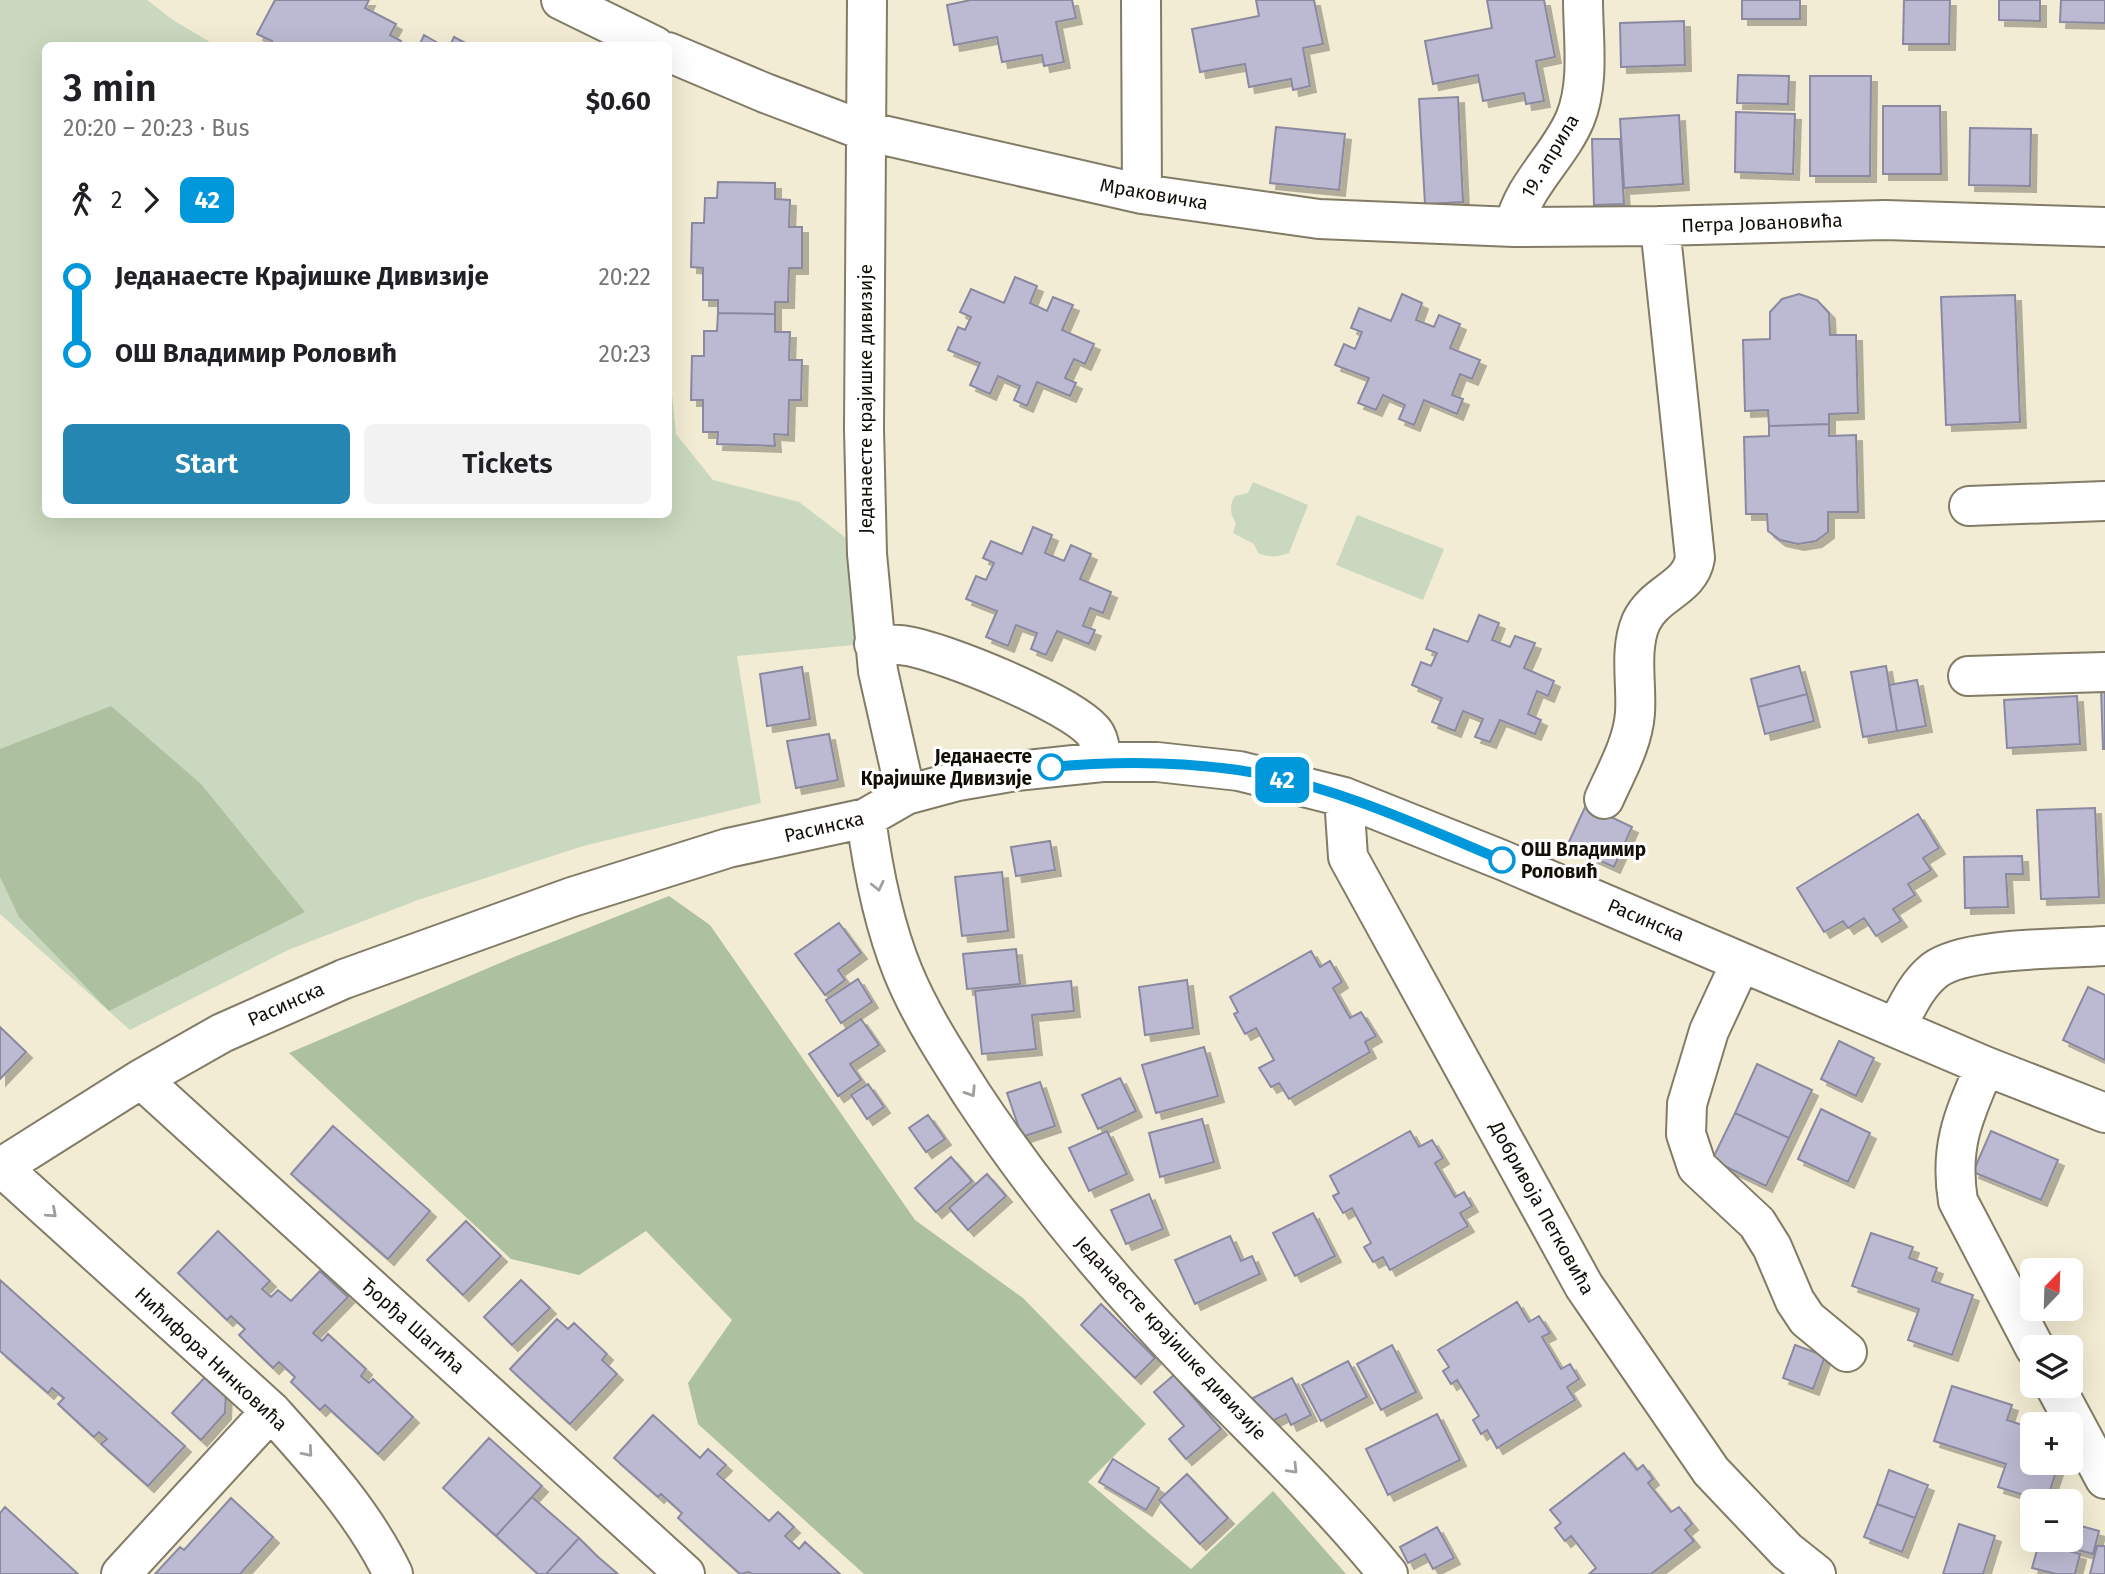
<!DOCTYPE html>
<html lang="en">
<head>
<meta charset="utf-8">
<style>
	:root { --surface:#fff; --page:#f2f2f2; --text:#202124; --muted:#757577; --accent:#2586b1 }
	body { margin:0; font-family:"Fira Sans",sans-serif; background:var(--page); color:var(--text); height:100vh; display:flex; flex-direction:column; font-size:26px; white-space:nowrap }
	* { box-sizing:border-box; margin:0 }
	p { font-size:23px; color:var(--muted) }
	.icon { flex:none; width:38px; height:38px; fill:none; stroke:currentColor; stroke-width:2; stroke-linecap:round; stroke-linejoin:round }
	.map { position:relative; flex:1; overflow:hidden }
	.side { position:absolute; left:42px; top:42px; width:630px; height:476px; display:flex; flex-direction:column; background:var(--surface); border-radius:10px; box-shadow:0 7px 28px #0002 }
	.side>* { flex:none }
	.badge { padding:0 14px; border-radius:10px; font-size:24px; line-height:46px }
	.needle { width:46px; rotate:23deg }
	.buttons { position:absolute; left:2020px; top:1258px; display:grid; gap:14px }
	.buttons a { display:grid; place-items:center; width:63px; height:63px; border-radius:10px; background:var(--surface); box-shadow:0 7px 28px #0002; font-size:35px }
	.map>.badge { position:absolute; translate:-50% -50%; box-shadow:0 0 0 4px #fff }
	.legs { display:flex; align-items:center; gap:10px; height:77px; padding:0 21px; font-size:23px }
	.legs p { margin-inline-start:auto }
	.overview { display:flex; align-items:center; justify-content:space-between; height:119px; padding:0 21px }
	h1 { font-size:38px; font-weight:600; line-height:52px }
	.action { display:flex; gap:14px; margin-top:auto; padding:14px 21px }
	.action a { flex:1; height:80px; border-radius:10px; background:var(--accent); color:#fff; font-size:28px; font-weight:600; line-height:80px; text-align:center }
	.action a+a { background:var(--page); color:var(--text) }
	ul { padding:0 21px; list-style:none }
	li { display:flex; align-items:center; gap:24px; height:77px; font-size:26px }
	li i { display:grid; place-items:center; width:10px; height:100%; margin:0 9px; background:currentColor }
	li i::after { content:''; width:18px; height:18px; margin:-9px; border:5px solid; border-radius:50%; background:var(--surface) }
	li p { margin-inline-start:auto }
	li:first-child i { background:linear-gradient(#0000 50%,currentColor 0) }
	li:last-child i { background:linear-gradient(currentColor 50%,#0000 0) }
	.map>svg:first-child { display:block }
</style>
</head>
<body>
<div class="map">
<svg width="2105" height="1574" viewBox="0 0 2105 1574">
	<defs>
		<filter id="shadow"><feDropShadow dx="6" dy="6" stdDeviation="0" flood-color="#0004"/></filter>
	</defs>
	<rect width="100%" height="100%" fill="#f3ecd4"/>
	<!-- green -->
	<path fill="#c9d8be" d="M0,0H147L173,20L215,45L46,46V514H668L669,365L676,434L713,480L799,502L867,554L864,644L737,656L761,803L583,846L418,900L288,950L130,1030L0,914Z
		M1253,482L1308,505L1289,553C1276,557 1271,558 1258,553L1254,544L1233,533L1236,523C1230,514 1229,505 1235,496L1248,493Z
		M1357,515L1444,549L1423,600L1336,565Z"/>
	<!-- forest -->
	<path fill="#adc0a0" d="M111,706L201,784L305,912L109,1011L19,917L0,877V749Z
		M669,896L710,925L915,1220L1023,1298L1146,1424L1088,1482L1191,1569L1273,1491L1346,1574H864L698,1424L688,1383L732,1320L646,1231L579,1275L511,1259L289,1053L514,957Z"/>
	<!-- building -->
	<path fill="#bbbad2" stroke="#8a899f" stroke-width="2" filter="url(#shadow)" d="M275,0H369L365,8L396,24L390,35L401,41L399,46H270L272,41L257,34Z
		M971,0H1072L1076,18L1056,22L1064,62L1044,66L1042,55L1002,62L997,37L954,45L947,5Z
		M1256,0H1314L1323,44L1303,48L1310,86L1293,90L1291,79L1249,87L1245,64L1200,72L1192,29L1259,16Z
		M1487,0H1544L1555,57L1536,61L1544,101L1526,104L1524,93L1483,101L1478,75L1433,84L1425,41L1492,28Z
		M1742,0H1800V19H1742Z
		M1904,0H1950L1949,44H1903Z
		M1999,0H2040V21L1999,20Z
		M2061,0H2105V23L2060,22Z
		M1684,21L1685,65L1621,67L1620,23Z
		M424,35L443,46H419Z
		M454,37L471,46H450Z
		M1738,75L1789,76L1788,104L1737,103Z
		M1810,76H1871L1870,176H1810Z
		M1458,97L1463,202L1425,204L1419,99Z
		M1883,106H1940L1941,174H1883Z
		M1736,112L1795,114L1793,174L1735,172Z
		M1679,115L1683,184L1624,188L1620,119Z
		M1276,127L1345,134L1339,190L1270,183Z
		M1970,128L2031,129L2030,186L1969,185Z
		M1592,139H1620L1624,204L1594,205Z
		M718,182L775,183V199L790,200L789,227H802V268H789L788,302H775V314L718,313V300H703V268L691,267L692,223H704L705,198H717Z
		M1015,277L1037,286L1030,303L1047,311L1053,297L1073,305L1062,330L1094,344L1085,364L1074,359L1065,378L1076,383L1070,396L1037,382L1027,406L1014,400L1020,386L998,376L990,394L970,385L980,363L948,350L958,327L965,330L971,317L960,312L971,289L1004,303Z
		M1402,294L1422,303L1416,320L1434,327L1439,315L1460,324L1450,348L1480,360L1472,379L1460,374L1452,395L1463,399L1457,414L1424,400L1414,425L1399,419L1405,405L1383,395L1376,410L1358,403L1369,378L1335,365L1344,344L1355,349L1362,332L1351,328L1359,308L1391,321Z
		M1799,294L1817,300L1829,313L1830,335H1856L1858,413L1829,414V424L1769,426L1768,410L1745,411L1743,340L1770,339V312L1782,299Z
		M2015,295L2020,422L1946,425L1941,297Z
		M718,313L775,314V332H790L789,360H802L801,400H789L788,435L774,434L775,446L717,444L718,432H703V400H691L692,356H704V331H717Z
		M1829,424V436L1856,435L1858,512H1828V532L1816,541L1798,544L1780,540L1768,531L1767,514H1746L1744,437L1769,436V426Z
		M1033,527L1052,535L1045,553L1064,561L1071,545L1091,554L1080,579L1111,592L1103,613L1090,608L1083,626L1095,630L1089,644L1057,631L1046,655L1031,649L1037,633L1016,625L1008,646L986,637L997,611L966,599L976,576L986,580L994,563L983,558L991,541L1022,554Z
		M1479,615L1499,623L1492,640L1510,647L1515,636L1535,643L1524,668L1554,681L1548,696L1537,691L1528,714L1541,720L1535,734L1500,720L1490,742L1475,737L1483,719L1463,711L1455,731L1432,722L1442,698L1412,685L1421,662L1431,666L1437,653L1426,649L1434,629L1468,642Z
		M1799,666L1807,694L1758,707L1751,679Z
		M1886,666L1897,731L1863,737L1851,672Z
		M802,667L810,719L767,726L760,674Z
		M1917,680L1926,726L1897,731L1889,685Z
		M2101,688H2105V749H2103Z
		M1807,694L1814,721L1765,734L1758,707Z
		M2077,696L2080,744L2007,748L2004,700Z
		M829,734L838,780L796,788L787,741Z
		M1586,805L1632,827L1614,867L1567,846Z
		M2095,808L2099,897L2041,899L2037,810Z
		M1918,814L1939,848L1923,858L1931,870L1908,884L1915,895L1893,909L1901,921L1876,936L1864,918L1848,928L1843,921L1824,932L1797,888Z
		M1050,841L1055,870L1016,876L1011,847Z
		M2022,856L2023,874H2006L2008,907L1965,908L1964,857Z
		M1002,872L1008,931L962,936L955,877Z
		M839,923L861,953L838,970L845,980L825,995L795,954Z
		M1016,949L1020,984L967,989L963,954Z
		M1311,951L1320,967L1330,961L1342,982L1333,988L1350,1018L1361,1012L1376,1036L1365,1042L1370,1052L1289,1099L1279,1083L1271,1087L1259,1068L1274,1060L1256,1028L1245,1034L1234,1014L1238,1012L1230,997Z
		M858,979L872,1002L841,1023L826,1000Z
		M1187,980L1193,1028L1145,1035L1139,987Z
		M1071,981L1074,1011L1032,1015L1036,1049L982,1054L975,991Z
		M2088,987L2105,995V1060L2063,1040Z
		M861,1019L879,1045L850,1064L861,1080L838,1096L809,1054Z
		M0,1027L26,1052L0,1079Z
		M1839,1041L1874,1058L1856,1096L1821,1079Z
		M1204,1047L1218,1096L1156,1113L1142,1065Z
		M1757,1064L1812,1090L1789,1138L1735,1113Z
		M1120,1078L1136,1111L1098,1129L1082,1095Z
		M1040,1082L1055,1126L1022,1137L1007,1093Z
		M868,1084L884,1107L867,1119L851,1095Z
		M1821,1109L1870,1133L1848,1182L1798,1159Z
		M1735,1113L1789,1138L1766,1186L1712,1160Z
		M928,1115L945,1139L926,1152L909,1128Z
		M1202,1119L1214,1162L1160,1177L1149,1133Z
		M333,1126L430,1211L388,1259L291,1174Z
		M1107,1131L1127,1174L1089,1191L1069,1148Z
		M1410,1131L1419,1147L1432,1140L1443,1158L1435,1163L1455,1197L1464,1192L1472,1206L1460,1213L1468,1226L1390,1270L1383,1257L1373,1262L1364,1247L1371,1243L1352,1208L1343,1213L1333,1196L1339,1193L1330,1176Z
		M1991,1131L2058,1160L2041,1200L1973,1172Z
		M951,1157L972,1181L936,1212L915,1188Z
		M987,1174L1006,1196L968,1230L949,1208Z
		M1149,1194L1163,1229L1126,1244L1111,1210Z
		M1313,1213L1335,1256L1295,1276L1273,1233Z
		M466,1221L501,1256L463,1295L427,1260Z
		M218,1231L270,1281L262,1289L271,1297L278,1290L291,1301L320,1271L348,1297L313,1333L322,1341L328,1334L366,1369L361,1376L369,1383L373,1379L413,1417L378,1454L325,1405L320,1410L291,1382L295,1377L279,1362L273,1368L239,1335L245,1329L231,1316L227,1320L178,1273Z
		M1871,1233L1913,1247L1909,1258L1937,1268L1932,1281L1973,1295L1952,1355L1908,1340L1919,1309L1852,1286Z
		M1230,1236L1241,1261L1252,1256L1260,1274L1195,1304L1175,1260Z
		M0,1280L185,1446L148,1486L101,1444L107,1439L99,1432L94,1437L58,1404L64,1398L52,1388L48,1393L0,1351Z
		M521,1280L550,1308L512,1345L484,1317Z
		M1517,1302L1529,1322L1539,1316L1550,1333L1542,1337L1561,1369L1570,1364L1579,1379L1567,1387L1575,1400L1497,1448L1487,1430L1481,1434L1473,1420L1479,1416L1457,1380L1451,1384L1443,1371L1449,1367L1438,1350Z
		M1101,1304L1155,1358L1135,1378L1081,1325Z
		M557,1319L568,1329L574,1323L607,1354L602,1360L617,1374L570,1424L510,1369Z
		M1392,1345L1416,1392L1381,1410L1357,1364Z
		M1795,1345L1825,1356L1813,1389L1783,1378Z
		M1348,1361L1367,1397L1321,1421L1302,1385Z
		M207,1375L226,1392L225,1413L201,1440L172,1413Z
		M1174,1375L1221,1429L1186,1459L1169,1439L1184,1426L1154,1392Z
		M1292,1378L1311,1415L1291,1425L1286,1414L1266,1424L1253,1398Z
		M1952,1386L2012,1405L2007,1420L2032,1428V1463H2059L2046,1502L1998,1487L2006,1464L1934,1441Z
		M1437,1414L1460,1460L1388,1495L1366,1449Z
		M653,1415L700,1458L708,1449L726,1465L717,1474L769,1521L778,1512L794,1527L785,1536L799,1549L805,1542L840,1574H752L749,1572L740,1574L678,1518L682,1513L661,1494L658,1497L614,1458Z
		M489,1438L542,1486L496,1536L443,1488Z
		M1624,1453L1637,1470L1643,1465L1653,1479L1648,1483L1671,1512L1679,1507L1692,1524L1685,1530L1694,1541L1651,1574H1589L1596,1568L1571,1536L1565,1541L1555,1528L1561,1523L1550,1510Z
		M1113,1459L1159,1488L1146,1510L1099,1482Z
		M1889,1470L1928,1485L1915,1518L1877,1504Z
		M1187,1474L1228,1518L1200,1544L1159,1500Z
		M532,1497L579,1538L546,1574H538L496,1536Z
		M231,1498L273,1537L240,1574H155L180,1547L184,1550Z
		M1877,1504L1915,1518L1902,1552L1864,1537Z
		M5,1507L78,1574H0V1513Z
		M2070,1523L2099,1531L2093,1554L2040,1540H2070Z
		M1959,1524L1995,1536L1983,1574H1943Z
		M1437,1527L1454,1558L1433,1569L1425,1554L1408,1563L1400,1547Z
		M579,1538L597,1556L618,1574H546Z
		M2039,1543L2080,1554L2075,1574H2056L2032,1568Z
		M2097,1546H2105V1574H2090Z"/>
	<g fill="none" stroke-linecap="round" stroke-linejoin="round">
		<!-- minor casing -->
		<g stroke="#827b66" stroke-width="42">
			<path id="minor" d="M561,0L655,46
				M867,0L864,429L867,554L878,671L906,795
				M1141,0L1142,194
				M668,52L765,93L865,131L1142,194L1319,219L1514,227L1660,226L1885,220L2105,227
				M1514,227C1523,185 1559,157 1575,119C1590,83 1583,38 1583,0
				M1969,506L2105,501
				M874,644C885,645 896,644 907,646C945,652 1069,703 1093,731C1100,739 1100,752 1102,762
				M1968,676L2105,672
				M1344,797L1348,857L1584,1286L1711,1471L1787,1551L1816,1574
				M1604,799C1616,772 1633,743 1635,713C1637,684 1629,650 1641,622C1655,592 1690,589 1695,558L1660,226
				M866,818C873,871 883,923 903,972C921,1016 948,1057 973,1096C1039,1196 1113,1284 1196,1370C1261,1437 1329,1501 1388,1574
				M1741,962L1709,1031L1687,1104L1686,1134L1697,1167L1757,1223L1772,1247L1795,1301L1807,1319L1847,1352
				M1896,1028C1907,1007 1916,985 1935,970C1965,947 2065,949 2105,946
				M1985,1066C1964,1115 1949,1146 1958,1201L2035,1348
				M141,1079L685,1574
				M0,1166L271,1411C316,1461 364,1513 393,1574
				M0,1168L141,1079L222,1033L344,979L572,897L728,848L866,818L906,795L958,781L1016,771L1102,762H1157L1239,771L1344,797L1502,860L1985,1066L2105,1113
				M2055,1386L2105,1479
				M121,1574L271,1411"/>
		</g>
		<!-- minor -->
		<use href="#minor" stroke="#fff" stroke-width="38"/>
	</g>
	<!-- one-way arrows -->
	<defs><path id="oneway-chevron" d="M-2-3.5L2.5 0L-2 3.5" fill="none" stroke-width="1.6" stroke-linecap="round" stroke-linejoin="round" transform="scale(1.75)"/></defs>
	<g stroke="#a09f9c">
		<use href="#oneway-chevron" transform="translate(878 886) rotate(77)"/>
		<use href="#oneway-chevron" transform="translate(971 1092) rotate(57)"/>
		<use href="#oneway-chevron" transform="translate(52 1213) rotate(42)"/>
		<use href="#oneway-chevron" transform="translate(308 1452) rotate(49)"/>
		<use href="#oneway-chevron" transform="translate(1293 1469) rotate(46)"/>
	</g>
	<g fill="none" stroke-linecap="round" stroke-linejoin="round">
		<!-- line-1 casing -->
		<g stroke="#fff" stroke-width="16">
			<path id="line-1" d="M1051,767C1114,761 1175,761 1238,770C1330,784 1417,824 1502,860"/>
		</g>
		<!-- line-1 -->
		<use href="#line-1" stroke="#0098da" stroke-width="10"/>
	</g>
	<!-- markers -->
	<g fill="#fff" stroke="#0098da" stroke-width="3.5">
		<circle cx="1051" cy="767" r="12"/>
		<circle cx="1502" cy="860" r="12"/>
	</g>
	<g text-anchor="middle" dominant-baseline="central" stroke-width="6" stroke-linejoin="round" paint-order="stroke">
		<!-- street labels -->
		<g font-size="19" fill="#120f07" stroke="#fff">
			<text transform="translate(1550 156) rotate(-59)">19. априла</text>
			<text transform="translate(1154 194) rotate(10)">Мраковичка</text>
			<text transform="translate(1762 223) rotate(-2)">Петра Јовановића</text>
			<text transform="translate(865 399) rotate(-90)">Једанаесте крајишке дивизије</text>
			<text transform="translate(824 827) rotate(-13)">Расинска</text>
			<text transform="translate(1646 920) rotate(23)">Расинска</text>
			<text transform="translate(286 1004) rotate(-24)">Расинска</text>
			<text transform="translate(1542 1208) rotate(61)">Добривоја Петковића</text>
			<text transform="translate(413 1326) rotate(42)">Ђорђа Шагића</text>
			<text transform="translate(1171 1338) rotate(47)">Једанаесте крајишке дивизије</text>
			<text transform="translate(211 1359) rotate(43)">Нићифора Нинковића</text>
		</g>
		<!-- stop labels -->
		<g font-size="19" font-weight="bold" fill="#120f07" stroke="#fff" text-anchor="end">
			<text x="1032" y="756">Једанаесте<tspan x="1032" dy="22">Крајишке Дивизије</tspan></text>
			<text x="1521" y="849" text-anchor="start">ОШ Владимир<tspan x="1521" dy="22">Роловић</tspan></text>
		</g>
	</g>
</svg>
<div class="buttons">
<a><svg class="needle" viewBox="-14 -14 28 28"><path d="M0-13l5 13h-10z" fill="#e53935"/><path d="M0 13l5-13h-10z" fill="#757577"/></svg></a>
<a><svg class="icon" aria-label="layers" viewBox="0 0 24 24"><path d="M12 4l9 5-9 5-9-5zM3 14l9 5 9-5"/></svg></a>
<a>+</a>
<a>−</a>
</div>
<b class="badge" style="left:1282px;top:780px;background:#0098da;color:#fff">42</b>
<section class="side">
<div class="overview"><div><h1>3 min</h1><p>20:20 – 20:23 · Bus</p></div><b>$0.60</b></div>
<div class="legs"><svg class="icon" aria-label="walk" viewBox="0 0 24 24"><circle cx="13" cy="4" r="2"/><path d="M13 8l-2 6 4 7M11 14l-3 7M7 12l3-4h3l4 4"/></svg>2<svg class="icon" aria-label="forward" viewBox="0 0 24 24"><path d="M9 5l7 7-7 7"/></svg><b class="badge" style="background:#0098da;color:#fff">42</b></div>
<ul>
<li><i style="color:#0098da"></i><b>Једанаесте Крајишке Дивизије</b><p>20:22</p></li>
<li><i style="color:#0098da"></i><b>ОШ Владимир Роловић</b><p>20:23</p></li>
</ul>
<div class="action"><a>Start</a><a>Tickets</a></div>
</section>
</div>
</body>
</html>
